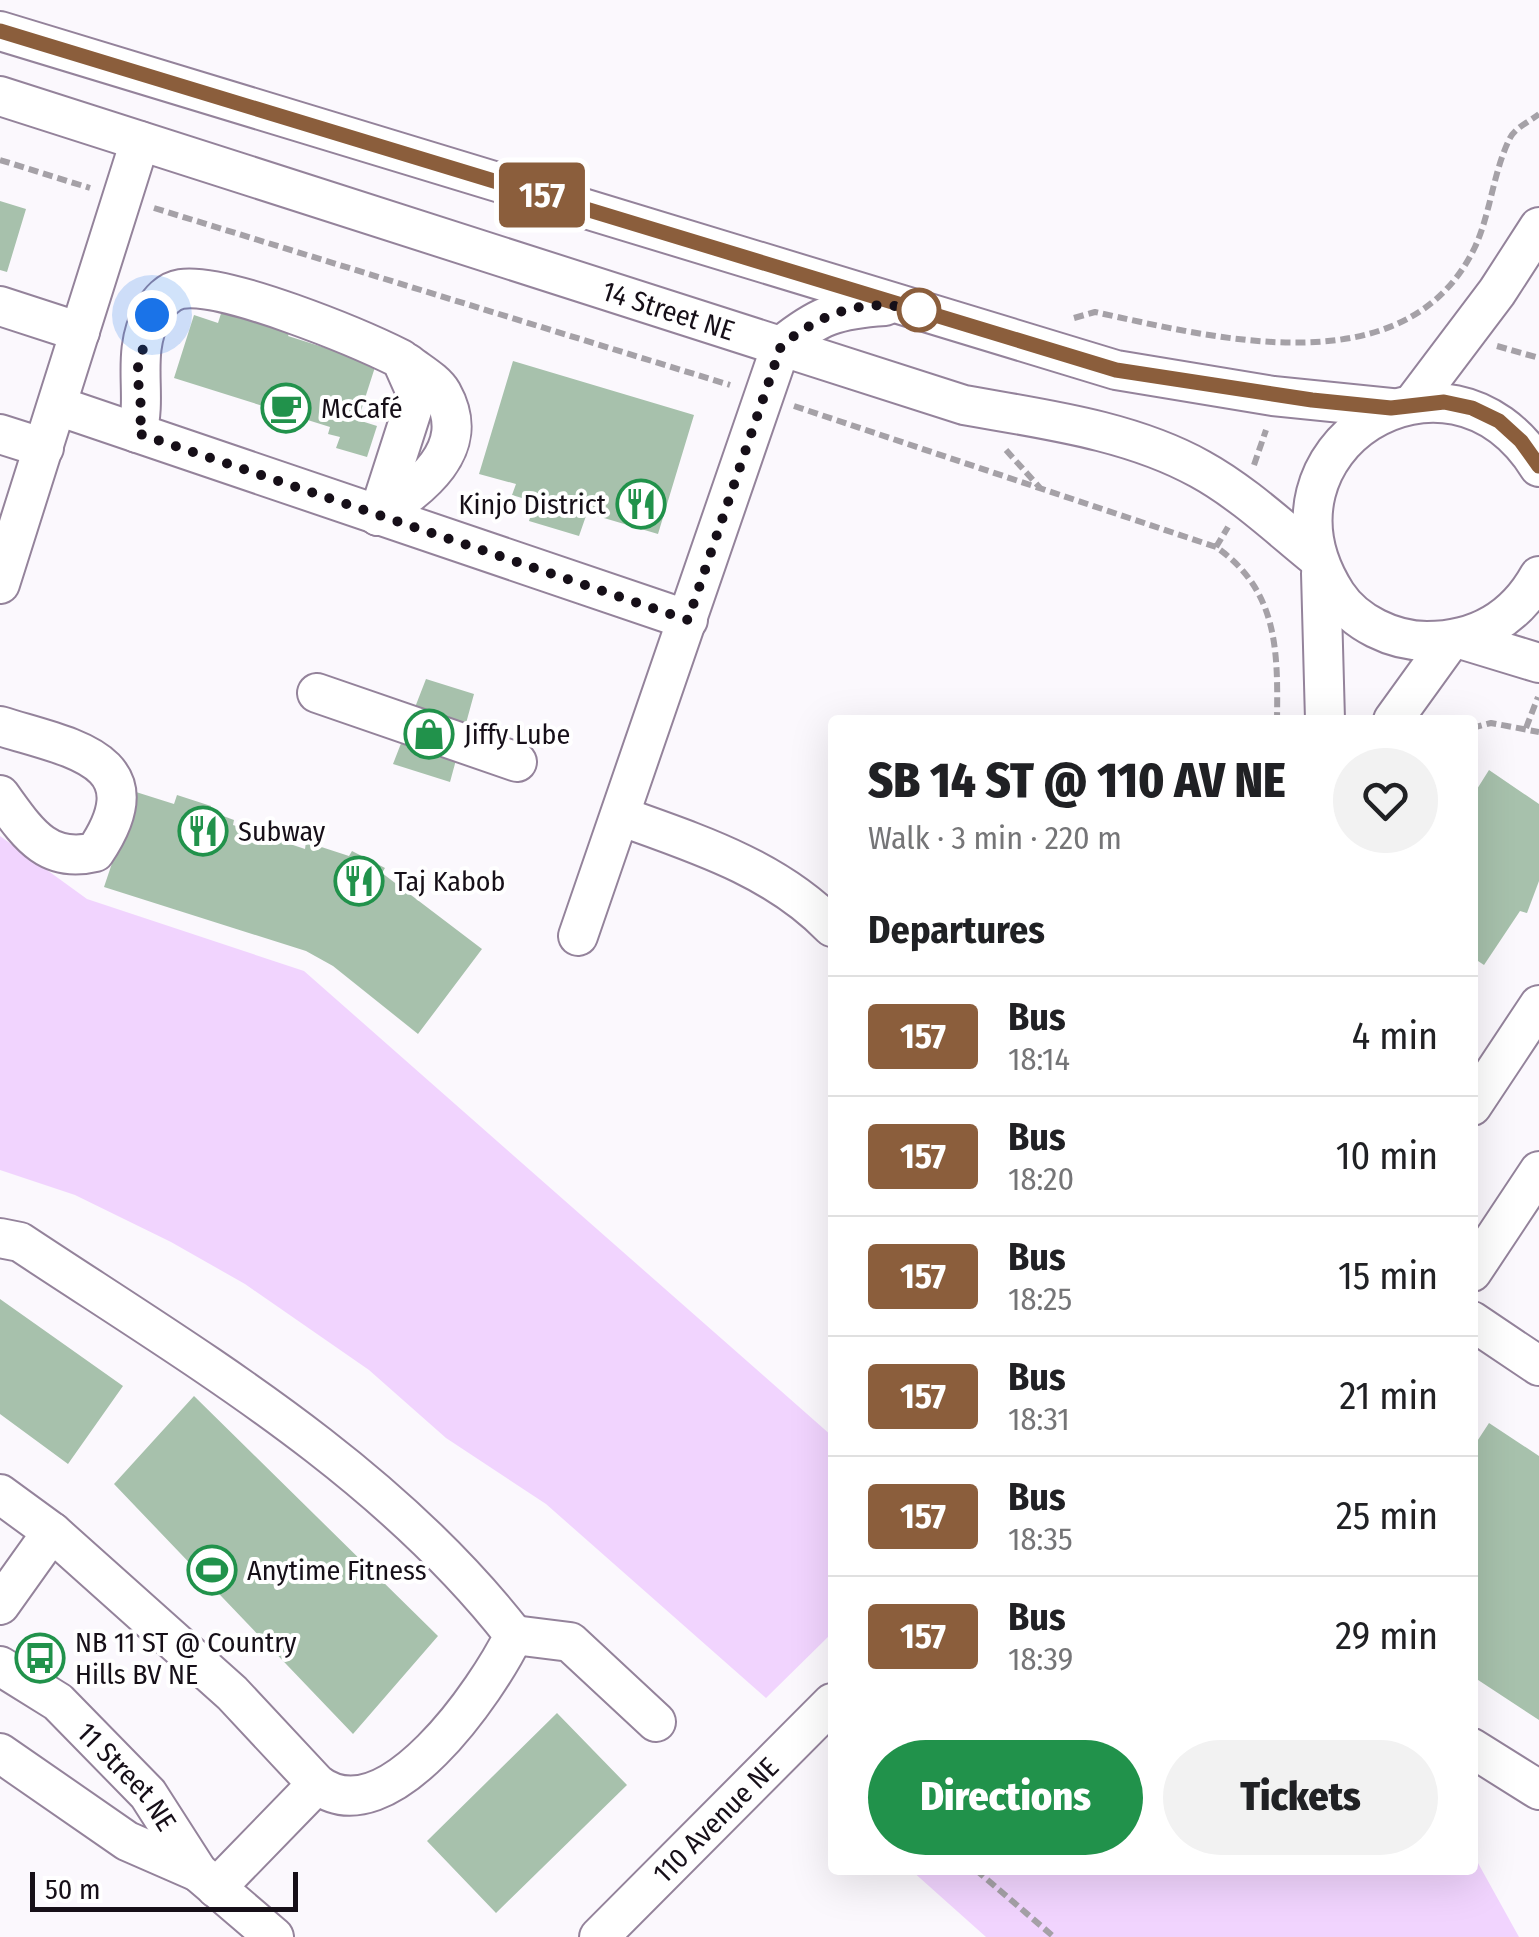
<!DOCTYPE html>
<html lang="en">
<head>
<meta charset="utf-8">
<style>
	:root { --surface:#fff; --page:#f2f2f2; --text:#202124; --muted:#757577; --line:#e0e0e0; --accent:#21924b }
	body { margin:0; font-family:"Fira Sans Condensed",sans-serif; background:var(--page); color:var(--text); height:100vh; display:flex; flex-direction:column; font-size:38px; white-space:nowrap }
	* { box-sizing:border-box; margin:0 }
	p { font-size:32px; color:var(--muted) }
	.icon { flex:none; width:55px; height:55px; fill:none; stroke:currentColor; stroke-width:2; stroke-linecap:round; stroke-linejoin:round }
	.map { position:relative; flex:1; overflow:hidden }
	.panel { position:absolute; left:828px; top:715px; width:650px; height:1160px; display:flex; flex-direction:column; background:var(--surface); border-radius:10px; box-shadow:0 10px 40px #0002 }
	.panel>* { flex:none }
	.badge { padding:0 20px; border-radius:8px; font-size:35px; line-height:65px }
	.scale { position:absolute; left:30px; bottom:25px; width:268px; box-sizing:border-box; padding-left:10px; border:5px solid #160f18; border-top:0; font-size:28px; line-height:35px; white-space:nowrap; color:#160f18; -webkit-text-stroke:8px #fff; paint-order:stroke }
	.you { position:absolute; width:50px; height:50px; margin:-25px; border:8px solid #fff; border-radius:50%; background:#1a73e8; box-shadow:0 0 0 15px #1a73e833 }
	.map>.badge { position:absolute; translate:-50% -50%; box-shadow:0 0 0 5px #fff }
	h2 { padding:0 40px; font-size:38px; line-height:90px }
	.round { display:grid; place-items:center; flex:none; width:105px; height:105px; border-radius:52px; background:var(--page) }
	.summary { display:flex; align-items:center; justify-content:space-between; height:170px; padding:0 40px }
	h1 { font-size:48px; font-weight:800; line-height:75px }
	.cta { display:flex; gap:20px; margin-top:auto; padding:20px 40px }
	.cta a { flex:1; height:115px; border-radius:60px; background:var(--accent); color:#fff; font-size:40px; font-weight:800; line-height:115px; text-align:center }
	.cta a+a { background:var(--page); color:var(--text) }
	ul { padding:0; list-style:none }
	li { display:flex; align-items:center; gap:30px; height:120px; padding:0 40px; border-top:2px solid var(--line) }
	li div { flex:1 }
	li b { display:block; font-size:38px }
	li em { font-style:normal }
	li .badge { min-width:110px; font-weight:700; text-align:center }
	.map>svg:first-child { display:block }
</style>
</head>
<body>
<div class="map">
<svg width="1539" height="1937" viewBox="0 0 1539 1937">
	<rect width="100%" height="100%" fill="#fbf8fd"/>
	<!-- green -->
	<path fill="#f1d4fe" d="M0,836L87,899L304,971L832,1436V1633L766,1698L546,1504L446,1438L369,1370L245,1284L171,1242L75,1195L0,1170Z
		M1473,1854L1519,1937H986L911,1870H1472Z"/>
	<!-- building -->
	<path fill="#a7c1ac" d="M0,201L26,209L7,272L0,270Z
		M224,304L292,326L288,336L376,364L358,420L377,426L367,457L336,448L340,437L328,434L330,427L174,378L194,315L218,323Z
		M513,361L694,415L658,534L587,513L579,536L529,521L535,502L512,495L516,484L479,474Z
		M426,679L474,694L450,782L393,764Z
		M1489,770L1539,804V881L1527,913L1520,911L1484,965L1472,957V797Z
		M136,792L174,804L177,795L211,806L212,812L234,820L233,825L305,849L306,842L349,856L352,851L385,868L382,873L482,949L418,1034L333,966L306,951L104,887Z
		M0,1299L123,1386L68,1464L0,1414Z
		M194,1396L438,1636L353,1734L114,1484Z
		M1489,1423L1539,1456V1720L1472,1676V1449Z
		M557,1713L627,1785L496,1913L427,1841Z"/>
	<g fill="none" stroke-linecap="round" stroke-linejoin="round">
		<!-- minor casing -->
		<g stroke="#94839b" stroke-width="42">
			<g id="minor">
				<path d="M0,31L1116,370L1273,396L1391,408"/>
				<path id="s1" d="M0,96L964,405C1042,419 1130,430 1200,469C1242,492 1279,527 1316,557"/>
				<path d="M0,306L80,332"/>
				<path d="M1414,402L1497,292L1539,227"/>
				<path d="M58,406L688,620"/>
				<path d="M137,433C148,393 130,354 153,312C160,301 168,291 181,289C225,282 359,338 401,359L417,395L378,516"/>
				<path d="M0,434L44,448"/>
				<path d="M1539,467C1447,321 1244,450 1336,594C1355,623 1393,641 1427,641C1476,641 1515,619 1539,576"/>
				<path d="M378,516C419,488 474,450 442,393C435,381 418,372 407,363"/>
				<path d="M1321,573L1325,720"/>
				<path d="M0,584L140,141"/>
				<path d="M1460,639L1539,663"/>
				<path d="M317,693L517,762"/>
				<path d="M1393,720L1450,641"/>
				<path d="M0,726C70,748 158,759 95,852C46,864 27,832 0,795"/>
				<path d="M620,816C695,843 775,868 832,927"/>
				<path d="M578,936L781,346C818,316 836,309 885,306"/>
				<path d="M1472,1106L1539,1005"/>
				<path d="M0,1238L20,1242C195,1358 383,1467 514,1635C488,1689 387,1838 317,1784L232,1693L52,1532"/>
				<path d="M1472,1272L1539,1171"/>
				<path d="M1472,1321L1539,1366"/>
				<path d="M0,1494L52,1532L0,1605"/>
				<path d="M514,1635L570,1642L656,1722"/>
				<path id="s2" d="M0,1666L58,1702L148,1794L198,1872L274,1937"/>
				<path d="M1472,1748L1539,1790"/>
				<path d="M0,1753L127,1841L198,1872"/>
				<path d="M216,1888L317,1784"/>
				<path id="s3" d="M599,1937L832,1703"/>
			</g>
		</g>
		<!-- path -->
		<path stroke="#a5a1a7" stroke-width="6" stroke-dasharray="10 5" stroke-linecap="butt" d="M0,160L90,188
			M154,208L730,385
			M1074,318L1095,312C1215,338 1407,389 1475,247C1491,212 1493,172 1510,138C1515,128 1530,121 1539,114
			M1497,346L1539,358
			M794,406L1216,547C1278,590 1278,651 1277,720
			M1006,450L1041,489
			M1254,465L1266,430
			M1216,547L1228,527
			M1472,728L1491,723L1539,732
			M1526,728L1538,697
			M976,1870L1054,1937"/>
		<!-- minor -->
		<use href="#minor" stroke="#fff" stroke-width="38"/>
	</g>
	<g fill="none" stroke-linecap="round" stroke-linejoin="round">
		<!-- line casing -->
		<g stroke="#fff" stroke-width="22">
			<path id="line" d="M0,31L1116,370L1312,400L1391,408L1444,402L1472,408L1499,421L1521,441L1539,466"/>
		</g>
		<!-- line -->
		<use href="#line" stroke="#8b5e3c" stroke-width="15"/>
		<!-- walk -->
		<path stroke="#160f18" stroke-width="10" stroke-dasharray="0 18" d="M152,315L137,371L142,416L137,433L688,620L781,346C828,308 872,295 931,314L919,310"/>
	</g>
	<!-- icons -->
	<defs>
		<g id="cafe-ring" transform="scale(2.5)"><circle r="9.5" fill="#fff" stroke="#21924b" stroke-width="1.5"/><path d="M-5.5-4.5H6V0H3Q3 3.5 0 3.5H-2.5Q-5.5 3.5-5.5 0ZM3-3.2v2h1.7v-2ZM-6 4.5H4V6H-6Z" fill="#21924b"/></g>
		<g id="restaurant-ring" transform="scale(2.5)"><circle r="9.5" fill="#fff" stroke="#21924b" stroke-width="1.5"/><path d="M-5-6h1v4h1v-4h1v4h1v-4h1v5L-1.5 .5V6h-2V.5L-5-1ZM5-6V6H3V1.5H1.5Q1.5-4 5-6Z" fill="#21924b"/></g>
		<g id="shop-ring" transform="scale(2.5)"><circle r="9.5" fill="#fff" stroke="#21924b" stroke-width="1.5"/><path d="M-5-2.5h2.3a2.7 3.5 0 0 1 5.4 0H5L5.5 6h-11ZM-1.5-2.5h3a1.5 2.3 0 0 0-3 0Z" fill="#21924b"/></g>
		<g id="stadium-ring" transform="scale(2.5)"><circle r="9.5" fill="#fff" stroke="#21924b" stroke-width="1.5"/><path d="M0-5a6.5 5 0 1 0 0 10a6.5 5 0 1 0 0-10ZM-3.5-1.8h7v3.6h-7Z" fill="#21924b"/></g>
		<g id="bus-ring" transform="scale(2.5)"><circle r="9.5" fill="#fff" stroke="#21924b" stroke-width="1.5"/><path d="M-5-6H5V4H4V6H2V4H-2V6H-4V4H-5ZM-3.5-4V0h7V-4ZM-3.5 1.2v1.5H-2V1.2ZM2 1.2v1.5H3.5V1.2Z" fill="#21924b"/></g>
	</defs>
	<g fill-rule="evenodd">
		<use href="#cafe-ring" x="286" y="408"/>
		<use href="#restaurant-ring" x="641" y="504"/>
		<use href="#shop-ring" x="429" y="734"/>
		<use href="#restaurant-ring" x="203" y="831"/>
		<use href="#restaurant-ring" x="359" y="881"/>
		<use href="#stadium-ring" x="212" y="1570"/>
		<use href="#bus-ring" x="40" y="1658"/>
	</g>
	<!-- markers -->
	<circle fill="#fff" stroke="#8b5e3c" stroke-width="5" cx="919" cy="310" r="20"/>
	<g text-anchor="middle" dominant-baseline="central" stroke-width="8" stroke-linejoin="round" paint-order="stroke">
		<!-- street labels -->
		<g font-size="28" fill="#160f18" stroke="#fff">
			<text stroke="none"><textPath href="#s1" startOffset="702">14 Street NE</textPath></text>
			<text stroke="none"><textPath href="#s2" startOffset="170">11 Street NE</textPath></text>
			<text stroke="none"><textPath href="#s3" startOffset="165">110 Avenue NE</textPath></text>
		</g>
		<!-- poi labels -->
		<g font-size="28" fill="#160f18" stroke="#fff" text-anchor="start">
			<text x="321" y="408">McCafé</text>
			<text x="606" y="504" text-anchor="end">Kinjo District</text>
			<text x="464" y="734">Jiffy Lube</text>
			<text x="238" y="831">Subway</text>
			<text x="394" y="881">Taj Kabob</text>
			<text x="247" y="1570">Anytime Fitness</text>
			<text x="75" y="1642">NB 11 ST @ Country<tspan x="75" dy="32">Hills BV NE</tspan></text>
		</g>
	</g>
</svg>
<div class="scale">50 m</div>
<div class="you" style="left:152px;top:315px"></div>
<b class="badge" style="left:542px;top:195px;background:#8b5e3c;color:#fff">157</b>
<section class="panel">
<div class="summary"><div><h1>SB 14 ST @ 110 AV NE</h1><p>Walk · 3 min · 220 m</p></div><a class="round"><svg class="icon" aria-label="heart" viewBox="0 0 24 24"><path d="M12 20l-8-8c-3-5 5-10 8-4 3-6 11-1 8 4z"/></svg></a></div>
<h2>Departures</h2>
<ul>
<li><span class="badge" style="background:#8b5e3c;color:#fff">157</span><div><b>Bus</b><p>18:14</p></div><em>4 min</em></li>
<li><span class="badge" style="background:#8b5e3c;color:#fff">157</span><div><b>Bus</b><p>18:20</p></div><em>10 min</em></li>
<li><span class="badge" style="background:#8b5e3c;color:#fff">157</span><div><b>Bus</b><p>18:25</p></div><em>15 min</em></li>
<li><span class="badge" style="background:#8b5e3c;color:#fff">157</span><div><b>Bus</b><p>18:31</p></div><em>21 min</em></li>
<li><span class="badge" style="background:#8b5e3c;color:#fff">157</span><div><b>Bus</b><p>18:35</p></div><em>25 min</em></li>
<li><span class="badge" style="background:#8b5e3c;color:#fff">157</span><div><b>Bus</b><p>18:39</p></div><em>29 min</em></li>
</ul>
<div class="cta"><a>Directions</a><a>Tickets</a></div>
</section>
</div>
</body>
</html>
